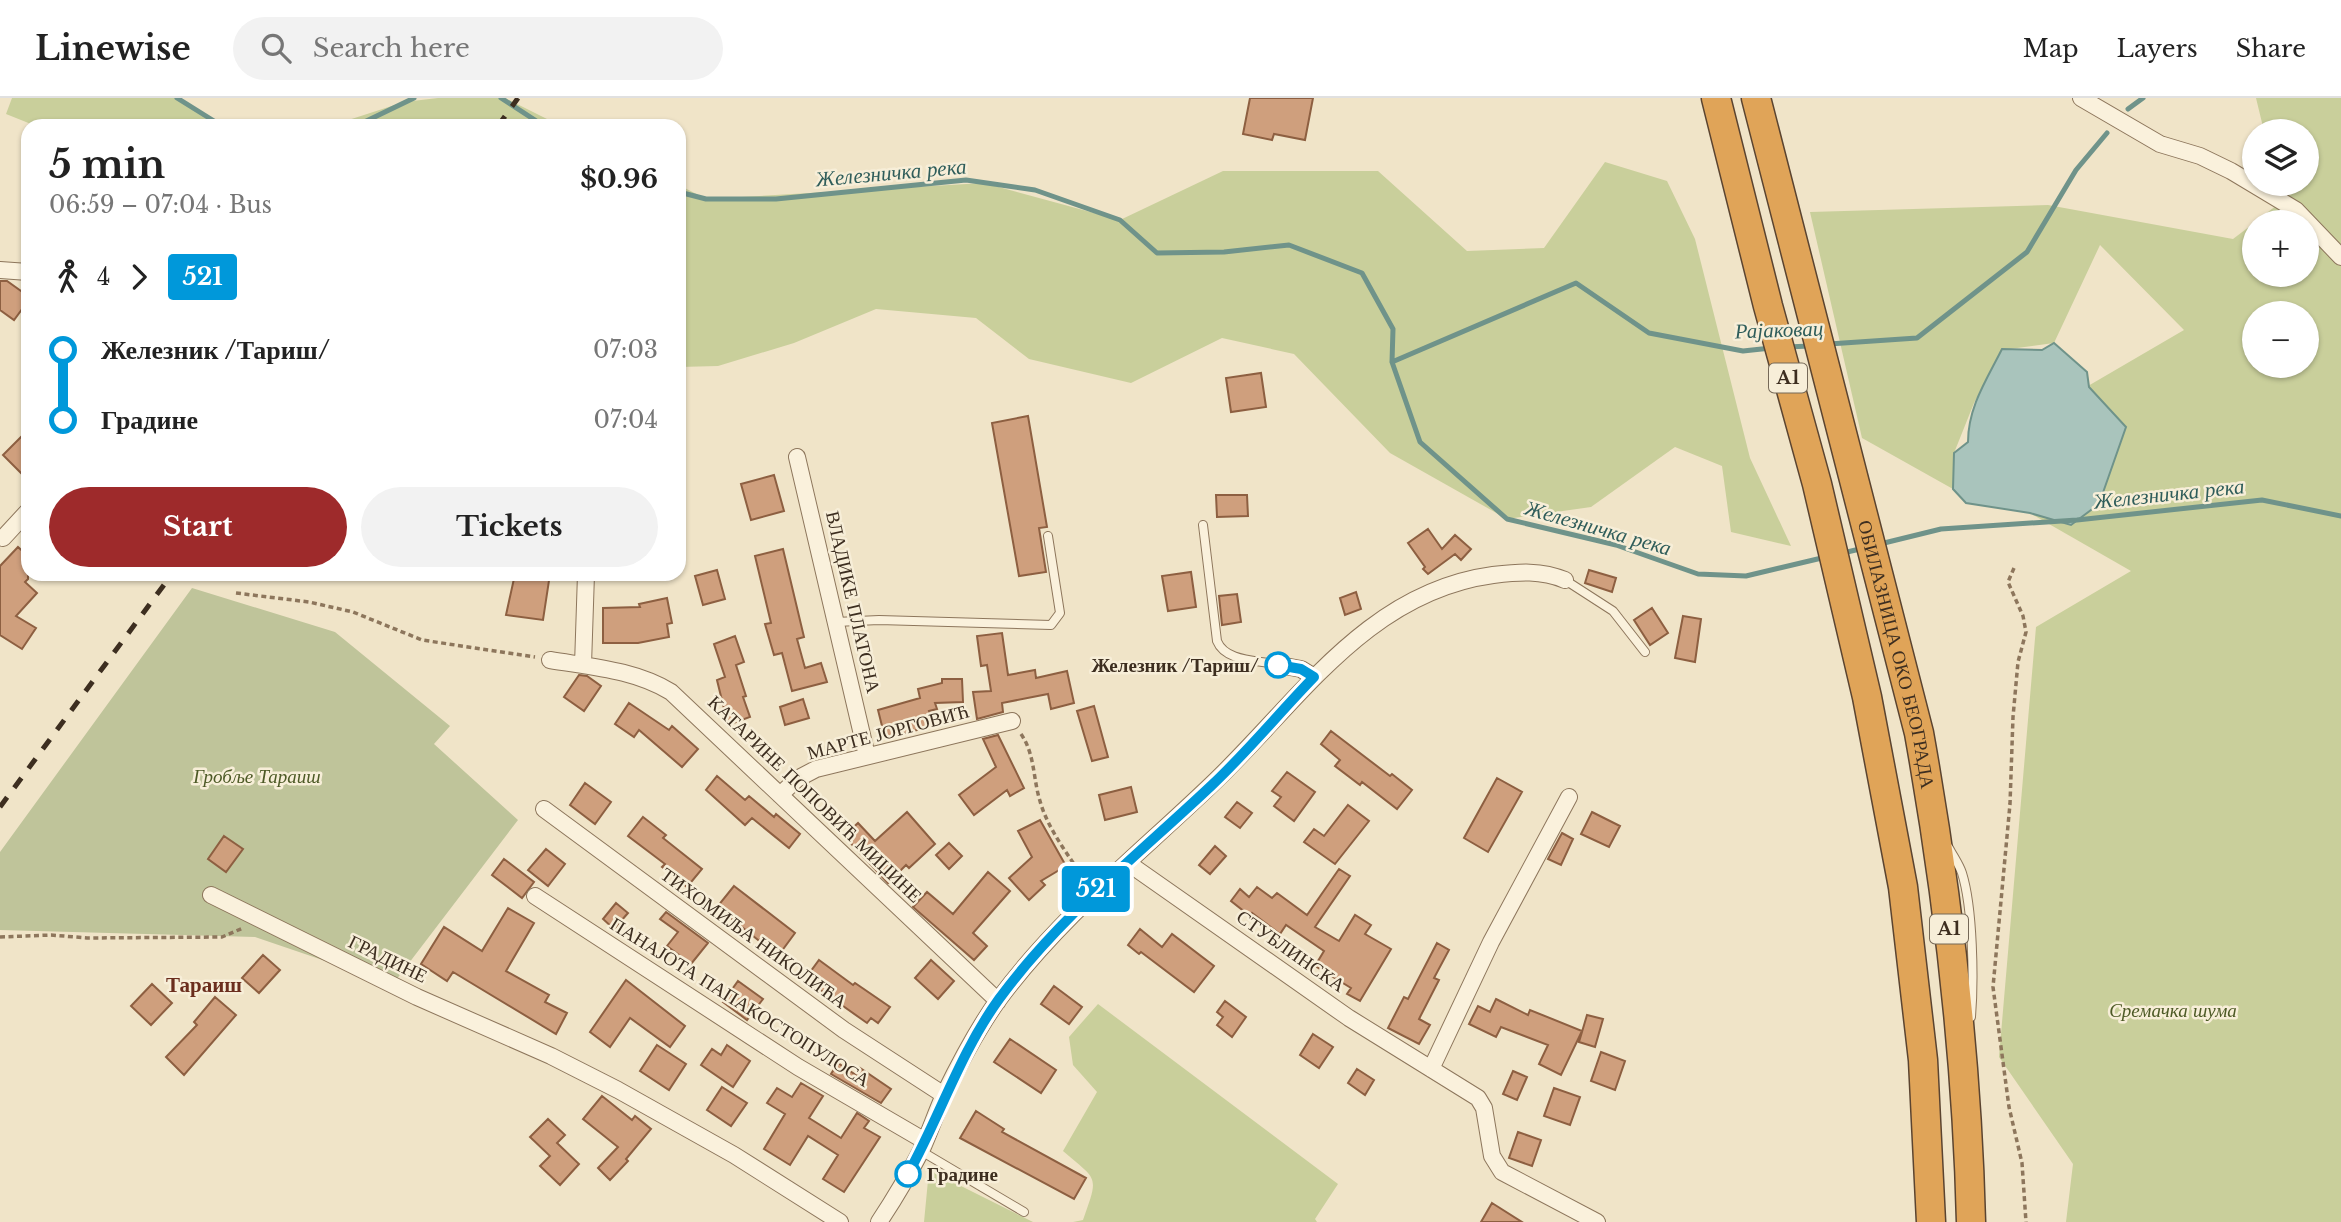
<!DOCTYPE html>
<html lang="en">
<head>
<meta charset="utf-8">
<style>
	:root { --surface:#fff; --page:#f2f2f2; --text:#222; --muted:#767676; --line:#e0e0e0; --accent:#9e2a2b }
	body { margin:0; font-family:"Libre Baskerville",serif; background:var(--page); color:var(--text); height:100vh; display:flex; flex-direction:column; font-size:26px; white-space:nowrap }
	* { box-sizing:border-box; margin:0 }
	p { font-size:23px; color:var(--muted) }
	.icon { flex:none; width:38px; height:38px; fill:none; stroke:currentColor; stroke-width:2; stroke-linecap:round; stroke-linejoin:round }
	.map { position:relative; flex:1; overflow:hidden }
	.details { position:absolute; left:21px; top:21px; width:665px; height:462px; display:flex; flex-direction:column; background:var(--surface); border-radius:21px; box-shadow:0 2px 5px #0004 }
	.details>* { flex:none }
	.badge { padding:0 14px; border-radius:5px; font-size:24px; line-height:46px }
	.buttons { position:absolute; left:2242px; top:21px; display:grid; gap:14px }
	.buttons a { display:grid; place-items:center; width:77px; height:77px; border-radius:50%; background:var(--surface); box-shadow:0 2px 5px #0004; font-size:35px }
	.map>.badge { position:absolute; translate:-50% -50%; box-shadow:0 0 0 4px #fff }
	.legs { display:flex; align-items:center; gap:10px; height:77px; padding:0 28px; font-size:23px }
	.legs p { margin-inline-start:auto }
	.overview { display:flex; align-items:center; justify-content:space-between; height:119px; padding:0 28px }
	h1 { font-size:38px; font-weight:700; line-height:52px }
	.button { display:flex; gap:14px; margin-top:auto; padding:14px 28px }
	.button a { flex:1; height:80px; border-radius:42px; background:var(--accent); color:#fff; font-size:28px; font-weight:700; line-height:80px; text-align:center }
	.button a+a { background:var(--page); color:var(--text) }
	ul { padding:0 28px; list-style:none }
	li { display:flex; align-items:center; gap:24px; height:70px; font-size:26px }
	li i { display:grid; place-items:center; width:10px; height:100%; margin:0 9px; background:currentColor }
	li i::after { content:''; width:18px; height:18px; margin:-9px; border:5px solid; border-radius:50%; background:var(--surface) }
	li p { margin-inline-start:auto }
	li:first-child i { background:linear-gradient(#0000 50%,currentColor 0) }
	li:last-child i { background:linear-gradient(currentColor 50%,#0000 0) }
	header { display:flex; align-items:center; gap:42px; box-sizing:border-box; height:98px; padding:0 35px; background:var(--surface); border-bottom:2px solid var(--line) }
	header strong { font-size:33px }
	nav { display:flex; gap:38px; margin-inline-start:auto; font-size:24px }
	.search { width:490px; height:63px; background:var(--page); display:flex; align-items:center; gap:18px; box-sizing:border-box; padding:0 24px; border-radius:38px; color:var(--muted); font-size:26px }
	.map>svg:first-child { display:block }
</style>
</head>
<body>
<header>
<strong>Linewise</strong>
<div class="search"><svg class="icon" aria-label="search" viewBox="0 0 24 24"><circle cx="10" cy="10" r="6"/><path d="M15 15l6 6"/></svg>Search here</div>
<nav><a>Map</a><a>Layers</a><a>Share</a></nav>
</header>
<div class="map">
<svg width="2341" height="1124" viewBox="0 0 2341 1124">
	<rect width="100%" height="100%" fill="#f0e4c8"/>
	<!-- green -->
	<path fill="#c9cf9b" fill-rule="evenodd" d="M12,0H178L222,28H36L6,16Z
		M438,0H505L561,28H330L404,4Z
		M2256,0H2341V1124H2066L2073,1066L1999,959L2036,529L2131,473L2030,415L2071,427L2126,329L2088,288L2184,232L2100,147L2054,245L2002,252L1974,305L1954,355L1953,391L1862,340L1810,114L2048,107L2233,141L2254,125V177H2306V124H2255L2281,104L2277,86H2306V33H2264ZM2254,215H2306V268H2254Z
		M1605,64L1667,83L1695,141L1750,360L1791,448L1731,434L1722,368L1675,349L1591,409L1507,421L1390,355L1294,256L1222,240L1131,285L1029,261L976,220L876,211L794,245L718,268L679,269V87L706,101L984,85L1120,122L1223,73H1378L1467,153L1544,150Z
		M1098,906L1338,1086L1315,1121L1317,1124H1073L1083,1122C1099,1077 1098,1083 1063,1053L1097,994L1073,967L1069,939Z
		M929,1072L1033,1124H924Z"/>
	<!-- cemetery -->
	<path fill="#bfc49a" d="M192,490L335,534L450,628L434,646L518,722L393,886L255,839L0,832V754Z"/>
	<!-- water -->
	<path fill="#a9c4bc" stroke="#6f938a" stroke-width="2" d="M2054,245L2087,274L2089,289L2126,329L2099,406L2071,427L2030,415L1966,405L1953,391L1954,355L1968,344C1968,309 1987,281 2002,251L2042,252Z"/>
	<g fill="none" stroke-linecap="round" stroke-linejoin="round">
		<!-- stream -->
		<path stroke="#6f938a" stroke-width="5" d="M177,0L222,28
			M501,0L544,28
			M2128,11L2143,0
			M356,28L414,0
			M679,94L706,101H776L966,82L1035,92L1120,122L1157,155L1224,154L1289,147L1362,175L1393,231L1392,264L1420,344L1507,421L1616,447L1698,476L1746,478L1826,459
			M1829,246L1917,240L2027,154L2076,72L2107,35
			M1788,249L1809,248
			M1392,264L1576,185L1649,235L1743,253L1771,250
			M1880,446L1941,431L2077,422L2262,402L2341,418
			M1843,455L1864,450"/>
	</g>
	<!-- building -->
	<path fill="#cf9f7d" stroke="#8d5f41" stroke-width="2" d="M1250,0H1313L1305,42L1274,36L1272,42L1243,36Z
		M0,183H7L28,198V203L14,222L0,212Z
		M1261,275L1266,309L1231,314L1226,280Z
		M1028,318L1047,429L1039,430L1046,474L1019,478L992,325Z
		M28,332V382L3,357Z
		M774,377L784,413L751,422L741,386Z
		M1216,397H1247L1248,418L1217,419Z
		M1428,431L1442,451L1455,437L1471,451L1461,462L1455,456L1428,476L1423,471L1425,469L1408,445Z
		M18,449L28,458V481L25,484L37,495L16,518L36,530L22,551L0,537V468Z
		M783,451L804,539L797,541L805,570L821,565L827,584L792,593L782,555L774,557L765,526L771,525L755,458Z
		M717,472L725,501L703,507L695,478Z
		M1589,472L1616,480L1612,494L1585,485Z
		M1191,474L1196,509L1168,513L1162,478Z
		M515,476H550L543,522L506,517Z
		M1356,494L1361,511L1345,517L1340,500Z
		M1237,496L1241,524L1222,527L1219,498Z
		M667,500L672,525L667,526L669,539L638,545H603V510L640,509L639,506Z
		M1652,510L1668,535L1650,547L1634,522Z
		M1683,518L1701,521L1695,564L1675,560Z
		M1002,535L1008,577L1035,572L1036,580L1067,573L1074,605L1051,611L1048,596L1002,605L1003,614L977,621L973,594L991,593L987,567L981,568L977,538Z
		M735,538L744,564L736,567L746,598L743,599L750,619L728,627L717,582L725,579L714,546Z
		M579,577L587,578L601,588L584,613L564,599Z
		M942,581H962L963,604L935,605L937,611L929,613L933,628L885,640L878,612L920,600L918,591L942,585Z
		M803,601L809,620L785,627L780,609Z
		M629,605L669,632L672,628L698,651L682,669L639,632L634,639L615,626Z
		M1094,608L1108,659L1092,663L1077,613Z
		M1331,633L1390,678L1392,676L1412,692L1397,711L1362,684L1360,687L1335,668L1340,662L1321,646Z
		M998,637L1024,690L1010,698L1007,692L974,717L959,697L996,669L983,641Z
		M1287,674L1315,694L1294,723L1274,708L1281,699L1272,693Z
		M717,678L745,702L749,698L774,719L776,716L800,736L789,750L752,720L745,727L706,692Z
		M1497,680L1522,694L1488,754L1464,740Z
		M585,685L611,704L595,726L570,707Z
		M1131,689L1137,714L1105,722L1099,697Z
		M1237,704L1252,715L1240,730L1225,719Z
		M1348,707L1369,723L1335,766L1304,744L1314,731L1324,738Z
		M907,714L935,746L909,770L906,767L888,785L844,738L858,725L875,743Z
		M1592,714L1620,728L1609,749L1581,736Z
		M643,719L666,737L663,740L702,771L687,789L662,769L665,766L628,738Z
		M1040,722L1066,768L1041,783L1045,787L1029,802L1009,780L1032,759L1018,733Z
		M1562,735L1573,741L1561,767L1548,761Z
		M224,738L243,751L226,774L208,761Z
		M949,745L962,758L949,771L936,757Z
		M1215,748L1226,758L1210,776L1199,767Z
		M546,751L565,766L548,788L528,772Z
		M504,761L534,784L522,800L492,777Z
		M1339,771L1350,778L1315,829L1339,843L1355,817L1371,827L1365,836L1391,851L1360,903L1347,896L1351,890L1315,868L1324,853L1286,827L1280,836L1252,815L1250,818L1231,803L1240,791L1249,799L1257,789L1272,800L1277,795L1307,817Z
		M988,774L1010,793L973,835L987,848L974,862L913,809L927,794L953,816Z
		M734,788L795,835L778,858L717,809Z
		M616,805L628,815L614,831L603,821Z
		M508,810L534,825L506,873L549,897L545,904L567,915L556,936L453,874L447,883L421,866L444,829L482,853Z
		M666,814L708,845L691,866L667,848L678,834L660,821Z
		M1140,831L1162,849L1172,836L1214,868L1194,894L1141,854L1139,856L1128,847Z
		M1437,845L1449,852L1434,880L1439,882L1419,921L1430,927L1419,946L1388,930L1404,899L1408,901Z
		M263,857L280,872L259,895L242,880Z
		M819,862L853,887L855,885L890,909L878,925L871,920L867,925L805,881Z
		M931,862L954,883L938,901L915,880Z
		M626,882L685,928L670,949L630,920L610,949L590,934Z
		M738,883L763,901L747,922L723,904Z
		M152,886L172,905L151,927L131,908Z
		M1054,888L1082,909L1069,926L1041,906Z
		M215,899L236,917L184,977L166,959L197,927L194,924Z
		M1496,901L1528,917L1530,912L1582,933L1561,977L1539,966L1548,947L1501,929L1496,939L1469,926L1478,908L1490,914Z
		M1225,903L1246,919L1232,939L1217,927L1223,919L1217,914Z
		M1587,917L1603,921L1595,949L1579,944Z
		M1313,936L1333,949L1319,970L1300,957Z
		M1010,941L1056,972L1041,995L994,964Z
		M657,947L686,966L669,992L640,973Z
		M727,947L750,963L733,989L701,967L712,951L721,957Z
		M1601,954L1625,963L1615,992L1591,983Z
		M838,965L856,977L860,970L891,991L881,1005L831,976Z
		M1357,971L1374,982L1365,997L1348,985Z
		M1513,973L1527,979L1517,1002L1503,996Z
		M801,985L823,998L809,1020L841,1040L857,1015L869,1023L864,1030L880,1039L844,1094L823,1081L838,1057L808,1038L790,1067L764,1051L785,1016L767,1005L777,990L792,999Z
		M722,989L747,1005L731,1028L707,1012Z
		M1554,990L1580,999L1570,1027L1544,1018Z
		M602,998L632,1022L635,1018L651,1031L626,1061L628,1063L610,1082L598,1070L618,1049L583,1021Z
		M976,1013L1004,1031L1002,1034L1086,1080L1074,1101L960,1040Z
		M548,1021L565,1037L557,1045L579,1066L560,1087L540,1068L550,1058L530,1039Z
		M1518,1034L1541,1042L1532,1068L1509,1060Z
		M1492,1105L1522,1124H1481Z"/>
	<g fill="none" stroke-linecap="round" stroke-linejoin="round">
		<!-- service casing -->
		<g stroke="#8d765c" stroke-width="10">
			<path id="service" d="M1203,427L1217,543C1225,563 1255,562 1274,566
				M1565,482L1613,513L1645,554
				M836,524L879,522L1051,527L1060,515L1048,438
				M1949,750C1953,758 1959,766 1962,775C1973,810 1974,882 1971,919
				M921,1053L1024,1114"/>
		</g>
		<!-- minor casing -->
		<g stroke="#8d765c" stroke-width="18">
			<path id="minor" d="M2081,0L2160,46L2200,58L2231,73L2296,112L2341,159
				M0,172L28,174
				M797,359L867,658
				M3,440L28,413
				M550,562C592,569 635,572 671,594L998,903
				M1274,566L1301,571L1314,579
				M583,567L586,476
				M780,697L797,681L816,671L1012,623
				M544,711L844,932L944,997
				M1128,765L1349,920L1478,1000L1484,1010L1492,1058L1502,1074L1597,1124
				M211,797L417,899L551,958L618,992L734,1057L840,1124
				M535,798L798,969L925,1043
				M1431,971L1491,844L1569,699
				M879,1124C895,1100 909,1076 922,1051C930,1033 936,1015 944,997C960,964 978,930 999,901C1060,819 1138,757 1211,687C1297,606 1366,494 1493,477C1519,474 1541,472 1565,482"/>
		</g>
		<!-- motorway casing -->
		<g stroke="#5b4430" stroke-width="31">
			<g id="motorway">
				<path d="M1716,0L1768,208L1817,386L1867,599L1903,789L1923,962L1931,1124"/>
				<path id="s1" d="M1756,0L1919,635C1948,797 1967,960 1971,1124"/>
			</g>
		</g>
		<!-- path -->
		<path stroke="#8d765c" stroke-width="3.5" stroke-dasharray="5 3.5" stroke-linecap="butt" d="M2014,470L2008,484L2023,518L2026,534L2018,564L2013,619L2010,706L1993,889L2009,1009L2022,1065L2026,1124
			M236,495L309,504L353,514L422,542L535,559
			M1021,636C1035,656 1033,681 1040,703C1048,732 1070,759 1086,784
			M0,839L51,837L87,840L222,839L243,830"/>
		<!-- service -->
		<use href="#service" stroke="#faf1dc" stroke-width="8"/>
		<!-- minor -->
		<use href="#minor" stroke="#faf1dc" stroke-width="16"/>
		<!-- motorway -->
		<use href="#motorway" stroke="#e0a458" stroke-width="28"/>
		<!-- rail -->
		<path stroke="#3d2e20" stroke-width="5" stroke-dasharray="12 12" stroke-linecap="butt" d="M498,28L518,0
			M0,709L172,476"/>
	</g>
	<g fill="none" stroke-linecap="round" stroke-linejoin="round">
		<!-- line-1 casing -->
		<g stroke="#fff" stroke-width="16">
			<path id="line-1" d="M908,1076C940,1018 960,955 999,901C1060,818 1138,757 1212,687C1248,653 1280,614 1314,579L1301,571L1278,567"/>
		</g>
		<!-- line-1 -->
		<use href="#line-1" stroke="#0098da" stroke-width="10"/>
	</g>
	<!-- markers -->
	<g fill="#fff" stroke="#0098da" stroke-width="3.5">
		<circle cx="1278" cy="567" r="12"/>
		<circle cx="908" cy="1076" r="12"/>
	</g>
	<g text-anchor="middle" dominant-baseline="central" stroke-width="5" stroke-linejoin="round" paint-order="stroke">
		<!-- shield labels -->
		<g fill="#f7eed8" stroke="#756857" stroke-width="2">
			<rect x="1769" y="265.5" width="38" height="29" rx="5"/>
			<rect x="1930" y="816.5" width="38" height="29" rx="5"/>
		</g>
		<g font-size="18" font-weight="bold" fill="#3d2e20">
			<text x="1788" y="280">A1</text>
			<text x="1949" y="831">A1</text>
		</g>
		<!-- street labels -->
		<g font-size="19" fill="#3d2e20" stroke="#f7eed8">
			<text transform="translate(853 504) rotate(77)">ВЛАДИКЕ ПЛАТОНА</text>
			<text stroke="none"><textPath href="#s1" startOffset="574">ОБИЛАЗНИЦА ОКО БЕОГРАДА</textPath></text>
			<text transform="translate(888 634) rotate(-15)">МАРТЕ ЈОРГОВИЋ</text>
			<text transform="translate(815 701) rotate(44)">КАТАРИНЕ ПОПОВИЋ МИЏИНЕ</text>
			<text transform="translate(754 840) rotate(36)">ТИХОМИЉА НИКОЛИЋА</text>
			<text transform="translate(1291 853) rotate(35)">СТУБЛИНСКА</text>
			<text transform="translate(388 861) rotate(26)">ГРАДИНЕ</text>
			<text transform="translate(740 904) rotate(32)">ПАНАЈОТА ПАПАКОСТОПУЛОСА</text>
		</g>
		<!-- stop labels -->
		<g font-size="19" font-weight="bold" fill="#3d2e20" stroke="#f7eed8" text-anchor="end">
			<text x="1259" y="567">Железник /Тариш/</text>
			<text x="927" y="1076" text-anchor="start">Градине</text>
		</g>
		<!-- park labels -->
		<g font-size="19" font-style="italic" fill="#4d5a26" stroke="#f7eed8">
			<text x="257" y="678">Гробље Тараиш</text>
			<text x="2173" y="912">Сремачка шума</text>
		</g>
		<!-- water labels -->
		<g font-size="21" font-style="italic" fill="#2f5d5a" stroke="#f7eed8">
			<text transform="translate(891 75) rotate(-5)">Железничка река</text>
			<text transform="translate(1779 232) rotate(-2)">Рајаковац</text>
			<text transform="translate(2169 396) rotate(-6)">Железничка река</text>
			<text transform="translate(1598 430) rotate(16)">Железничка река</text>
		</g>
		<!-- neighbourhood labels -->
		<g font-size="21" font-weight="bold" fill="#6b2e1e" stroke="#f7eed8">
			<text x="204" y="887">Тараиш</text>
		</g>
	</g>
</svg>
<div class="buttons">
<a><svg class="icon" aria-label="layers" viewBox="0 0 24 24"><path d="M12 4l9 5-9 5-9-5zM3 14l9 5 9-5"/></svg></a>
<a>+</a>
<a>−</a>
</div>
<b class="badge" style="left:1096px;top:791px;background:#0098da;color:#fff">521</b>
<section class="details">
<div class="overview"><div><h1>5 min</h1><p>06:59 – 07:04 · Bus</p></div><b>$0.96</b></div>
<div class="legs"><svg class="icon" aria-label="walk" viewBox="0 0 24 24"><circle cx="13" cy="4" r="2"/><path d="M13 8l-2 6 4 7M11 14l-3 7M7 12l3-4h3l4 4"/></svg>4<svg class="icon" aria-label="forward" viewBox="0 0 24 24"><path d="M9 5l7 7-7 7"/></svg><b class="badge" style="background:#0098da;color:#fff">521</b></div>
<ul>
<li><i style="color:#0098da"></i><b>Железник /Тариш/</b><p>07:03</p></li>
<li><i style="color:#0098da"></i><b>Градине</b><p>07:04</p></li>
</ul>
<div class="button"><a>Start</a><a>Tickets</a></div>
</section>
</div>
</body>
</html>
